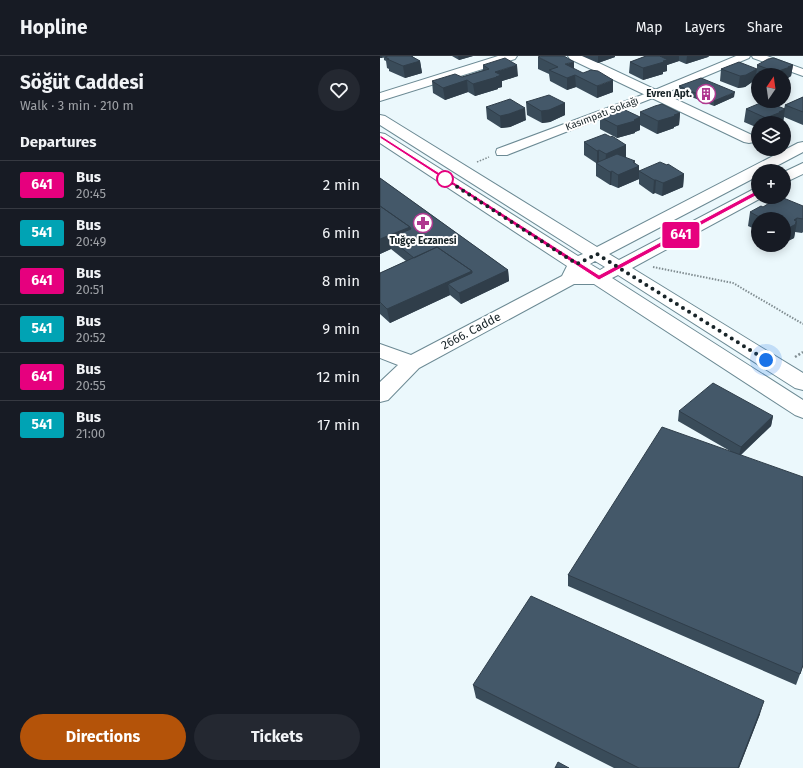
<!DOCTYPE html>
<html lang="en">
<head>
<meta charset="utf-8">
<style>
	:root { --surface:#171b24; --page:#242831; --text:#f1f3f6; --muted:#9ea1a6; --line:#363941; --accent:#b45309 }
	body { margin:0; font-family:"Fira Sans",sans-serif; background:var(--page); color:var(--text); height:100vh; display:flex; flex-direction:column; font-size:15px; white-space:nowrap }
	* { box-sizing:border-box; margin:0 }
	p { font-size:13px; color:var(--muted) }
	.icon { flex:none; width:22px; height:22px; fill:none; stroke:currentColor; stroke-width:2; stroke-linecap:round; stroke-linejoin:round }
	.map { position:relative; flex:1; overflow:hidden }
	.side { display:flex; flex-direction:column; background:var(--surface); width:380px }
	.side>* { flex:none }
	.badge { padding:0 8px; border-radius:3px; font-size:14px; line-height:26px }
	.needle { width:26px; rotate:13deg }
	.fabs { position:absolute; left:371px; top:12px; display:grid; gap:8px }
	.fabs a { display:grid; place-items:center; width:40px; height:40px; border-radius:50%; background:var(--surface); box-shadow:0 2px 10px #0003; font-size:20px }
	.you { position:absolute; width:20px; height:20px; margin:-10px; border:3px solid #fff; border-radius:50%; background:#1a73e8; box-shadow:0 0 0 6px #1a73e833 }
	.map>.badge { position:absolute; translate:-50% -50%; box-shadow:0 0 0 2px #fff }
	h2 { padding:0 20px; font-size:15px; line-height:36px }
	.round { display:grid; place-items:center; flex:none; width:42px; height:42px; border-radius:21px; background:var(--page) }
	.head { display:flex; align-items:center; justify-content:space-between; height:68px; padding:0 20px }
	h1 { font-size:19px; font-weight:700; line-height:30px }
	.button { display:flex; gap:8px; margin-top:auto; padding:8px 20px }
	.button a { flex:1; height:46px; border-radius:24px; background:var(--accent); color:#fff; font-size:16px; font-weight:700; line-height:46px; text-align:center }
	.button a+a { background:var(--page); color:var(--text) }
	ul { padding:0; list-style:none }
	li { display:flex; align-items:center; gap:12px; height:48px; padding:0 20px; border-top:1px solid var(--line) }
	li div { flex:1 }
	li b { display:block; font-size:15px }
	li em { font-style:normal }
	li .badge { min-width:44px; font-weight:700; text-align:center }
	header { display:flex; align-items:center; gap:24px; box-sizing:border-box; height:56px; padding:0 20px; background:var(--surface); border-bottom:1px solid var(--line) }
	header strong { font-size:19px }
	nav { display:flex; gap:22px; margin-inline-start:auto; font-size:14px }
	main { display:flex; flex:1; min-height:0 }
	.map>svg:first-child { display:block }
</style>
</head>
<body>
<header>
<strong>Hopline</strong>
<nav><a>Map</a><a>Layers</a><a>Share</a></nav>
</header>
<main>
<section class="side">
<div class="head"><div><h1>Söğüt Caddesi</h1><p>Walk · 3 min · 210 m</p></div><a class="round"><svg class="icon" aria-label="heart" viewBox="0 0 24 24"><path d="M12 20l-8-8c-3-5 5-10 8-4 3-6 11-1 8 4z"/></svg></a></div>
<h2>Departures</h2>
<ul>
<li><span class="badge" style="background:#e6007e;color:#fff">641</span><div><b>Bus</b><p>20:45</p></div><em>2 min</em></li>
<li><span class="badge" style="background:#00a3b4;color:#fff">541</span><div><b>Bus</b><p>20:49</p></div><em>6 min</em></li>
<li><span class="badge" style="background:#e6007e;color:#fff">641</span><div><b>Bus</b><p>20:51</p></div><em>8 min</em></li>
<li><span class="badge" style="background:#00a3b4;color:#fff">541</span><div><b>Bus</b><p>20:52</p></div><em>9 min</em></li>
<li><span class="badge" style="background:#e6007e;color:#fff">641</span><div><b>Bus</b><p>20:55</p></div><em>12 min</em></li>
<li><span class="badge" style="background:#00a3b4;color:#fff">541</span><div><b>Bus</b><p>21:00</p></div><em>17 min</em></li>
</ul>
<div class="button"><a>Directions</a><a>Tickets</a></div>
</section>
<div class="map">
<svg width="423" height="712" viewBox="0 0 423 712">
	<rect width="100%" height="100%" fill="#ebf8fc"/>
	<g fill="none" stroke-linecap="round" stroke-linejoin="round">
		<!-- street casing -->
		<g stroke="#6c8a94" stroke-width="2">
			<path id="street" d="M356,0H370L369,2L278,40L127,99H117L116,96L117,93L270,36Z
				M372,0H387L423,13V20L373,2Z"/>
		</g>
		<!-- secondary casing -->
		<g stroke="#6c8a94" stroke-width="2">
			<path id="secondary" d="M118,0H137L135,3L0,45V37Z
				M188,0H204L374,80L376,83L374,86L369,87L364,86L190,3Z
				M0,59L5,60L217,191L418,87L423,86V96L387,115H378V120L229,198L239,204L372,134L378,132V141H383L252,212L423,317V334L415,332L238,219L232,222L423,344V362L415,359L214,228H194L39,312L8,344L0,346V326L18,309L0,302V288L31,299L182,220L187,210L0,87V77L5,78L198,200L203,198L0,69ZM215,205L225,211L220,214L210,208Z
				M423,107V118L404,127V116Z"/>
		</g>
		<!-- path-far2 -->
		<path stroke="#808d91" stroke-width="1.5" stroke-dasharray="1.5 1.5" stroke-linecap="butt" d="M97,106L109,101"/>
		<!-- path-far1 -->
		<path stroke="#808d91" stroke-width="2" stroke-dasharray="1.5 1.5" stroke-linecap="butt" d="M273,211L353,227L423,268"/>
		<!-- path -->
		<path stroke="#808d91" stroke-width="2.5" stroke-dasharray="2 2" stroke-linecap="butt" d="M415,301L423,296"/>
		<!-- street -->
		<use href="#street" fill="#fff" fill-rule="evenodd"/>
		<!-- secondary -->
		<use href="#secondary" fill="#fff" fill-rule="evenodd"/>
	</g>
	<!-- wall -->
	<path fill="#3a4c5a" d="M0,0H33V1L40,5L42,17L25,22L9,15V13L7,12L6,5L4,4V2Z
		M72,0H93L79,4Z
		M202,0H235V1L218,7Z
		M266,0H329L328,1L306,8L299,5L287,9V15L283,16V18L263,24L249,17L250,6Z
		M158,1L233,36L217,42L196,31L187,34L170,25L169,18L158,13Z
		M103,9L138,20L122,25V31L118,32V33L95,40L88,36L65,44L53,37L52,25L82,21L103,14Z
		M377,9H413L411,20L408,22V23L404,24V19H378V22L376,21L375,24L365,31L358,32L340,25L341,13H377Z
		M299,30L354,41L334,50L299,36Z
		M423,41V69L404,61L403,66L400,67H378V72L364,66L366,53H404L405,49Z
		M146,46L185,47V59L170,66L162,67L147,59Z
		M106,51L146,64L130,71L121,72L107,63Z
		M260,56L300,57L299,69L294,71V72L277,78L260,69V74L255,76V77L237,82L220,73V61H260Z
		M204,86L246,89V102L259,110V123L238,132L231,129H230L216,120V107L204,99Z
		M259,115L304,118L303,131L282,140L275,137L273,138L259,128Z
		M0,122L128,214L129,225L81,248L70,239L10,267L0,258V217L26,205L11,193L0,198Z
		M423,150V176L422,177L415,176L414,182L404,187V163H378V177H377V174L368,170L370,156Z
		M299,355L393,360L391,370L361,399L423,610L416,629L188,530V519L350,395L298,365Z
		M93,629L380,658L359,712H234L96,642Z"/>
	<!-- shaded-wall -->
	<path fill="#303e4a" d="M0,0H2L3,2H0Z
		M78,0H93L79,4Z
		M218,0H235V1L218,7Z
		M280,0H299V5L287,9V15L283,16V18L263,24V12Z
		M307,0H329L328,1L306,8Z
		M40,5L42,17L25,22L23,10Z
		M194,6V17L185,8Z
		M137,9L138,20L122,25V31L118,32V33L95,40L93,28L115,16Z
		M413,9L411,20L408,22V23L404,24V19H396V16Z
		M377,13L375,24L365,31L358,32L360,20Z
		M195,19L196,31L187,34V22Z
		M87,24L88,36L65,44L63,32Z
		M233,24V36L217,42V30Z
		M355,36L354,41L334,50V45Z
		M185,47V59L170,66L162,67L161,55Z
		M145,52L146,64L130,71L121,72L120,60Z
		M405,53L403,66L400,67H385L386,62Z
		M300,57L299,69L294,71V72L277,78L278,65Z
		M260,61V74L255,76V77L237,82V70Z
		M246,89V102L225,110L226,98Z
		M219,94V107L217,108V95Z
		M255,105L254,112L259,110V123L238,132V119L253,106Z
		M232,115L231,129H230V116Z
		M304,118L303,131L282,140L283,127Z
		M274,124H276L275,137L273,138Z
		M417,162L416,167L417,166L414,182L404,187V181L405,174L414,164Z
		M30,171L33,184L9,182L11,193L0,198V183Z
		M128,214L129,225L81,248L79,237Z
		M92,215L93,228H68L70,239L10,267L7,253Z
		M393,360L391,370L359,400L361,391Z
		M384,645L380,658L359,712H358Z"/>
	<!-- building -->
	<path fill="#445869" stroke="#303e4a" d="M8,0H31L40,5L23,10L7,3H9L5,1Z
		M161,0H184L194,6L185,8L203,17L211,14L218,15L233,24L217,30L195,19L187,22L169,14L178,11L158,1Z
		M266,0H281H280L288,4L283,5L284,6L263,12L250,6Z
		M125,2L137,9L115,16L121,19L116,21H117L93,28L87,24L63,32L52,25L75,18L82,21L109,13L103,9Z
		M394,2L413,9L408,11H410L396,16L377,9L388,3Z
		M359,6L377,13L366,19L360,20L341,13Z
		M321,22L355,36L334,45L299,30Z
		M169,39L185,47L169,54L161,55L146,46Z
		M423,41V56L405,49Z
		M130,43L145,52L129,58L120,60L106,51Z
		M385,45L405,53L399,56H401L386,62L366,53Z
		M282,48L300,57L294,59L295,60L278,65L260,56L275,50Z
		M243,53L260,61L254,64L255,65L237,70L220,61Z
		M225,78L231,81L232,80L246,89L226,98L219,94L217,95L204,86Z
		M237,98L255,105L253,106L259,110L238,119L232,115L230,116L216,107Z
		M280,106L287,109L288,108L304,118L283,127L276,124H274L259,115Z
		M0,122L128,214L79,237L68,228L92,217V215L57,191L34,202L9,182L31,173L30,171L0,150Z
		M399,141H401L423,150V163L417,162L414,164L417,166L415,167L416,168L405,174H404V163H379L381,162L370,156L381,150L383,151Z
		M0,150L30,171L0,183Z
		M57,191L92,215L7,253L0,246V217Z
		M333,327L393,360L361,391L299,355Z
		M282,371L423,421V609L420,618L188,519Z
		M151,540L384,645L358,712H259L93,629Z
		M178,706L189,712H175Z"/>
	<!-- line -->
	<path fill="#e6007e" stroke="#fff" d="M0,79L219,219L376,135L381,137L219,224L0,82Z"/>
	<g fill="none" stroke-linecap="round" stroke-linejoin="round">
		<!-- walk -->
		<path stroke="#182428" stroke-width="4" stroke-dasharray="0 7.2" d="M65,123L197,208L217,198L386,304"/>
	</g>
	<!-- icons -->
	<defs>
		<g id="building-ring" transform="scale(1)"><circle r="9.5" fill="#fff" stroke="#b03990" stroke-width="1.5"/><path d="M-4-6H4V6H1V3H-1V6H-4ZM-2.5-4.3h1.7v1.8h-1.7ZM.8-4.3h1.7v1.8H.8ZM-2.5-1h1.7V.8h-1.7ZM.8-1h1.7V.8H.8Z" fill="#b03990"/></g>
		<g id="pharmacy-ring" transform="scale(1)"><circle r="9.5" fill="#fff" stroke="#b03990" stroke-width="1.5"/><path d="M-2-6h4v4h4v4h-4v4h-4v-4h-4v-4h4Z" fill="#b03990"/></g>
	</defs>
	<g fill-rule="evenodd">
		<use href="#building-ring" x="326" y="38"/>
		<use href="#pharmacy-ring" x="43" y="167"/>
	</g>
	<!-- markers -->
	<circle fill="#fff" stroke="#e6007e" stroke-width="2" cx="65" cy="123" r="8"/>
	<g text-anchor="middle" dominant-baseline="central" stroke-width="4" stroke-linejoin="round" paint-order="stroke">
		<!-- far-poi labels -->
		<g font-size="10" font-weight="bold" fill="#182428" stroke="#fff" text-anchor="end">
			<text x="312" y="38">Evren Apt.</text>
			<text x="43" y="185" text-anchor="middle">Tuğçe Eczanesi</text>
		</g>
		<!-- far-street labels -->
		<g font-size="10" fill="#182428" stroke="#fff">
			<text transform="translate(222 58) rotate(-21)">Kasımpatı Sokağı</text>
		</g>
		<!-- street labels -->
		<g font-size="12" fill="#182428" stroke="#fff">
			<text transform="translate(91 275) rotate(-28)">2666. Cadde</text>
		</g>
	</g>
</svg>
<div class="fabs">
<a><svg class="needle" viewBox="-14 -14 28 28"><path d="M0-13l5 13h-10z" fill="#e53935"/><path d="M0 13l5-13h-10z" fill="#9ea1a6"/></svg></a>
<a><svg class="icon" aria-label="layers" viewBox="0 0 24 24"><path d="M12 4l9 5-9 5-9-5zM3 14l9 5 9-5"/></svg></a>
<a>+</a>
<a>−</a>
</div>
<div class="you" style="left:386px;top:304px"></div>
<b class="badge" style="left:301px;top:179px;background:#e6007e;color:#fff">641</b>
</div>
</main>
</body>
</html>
